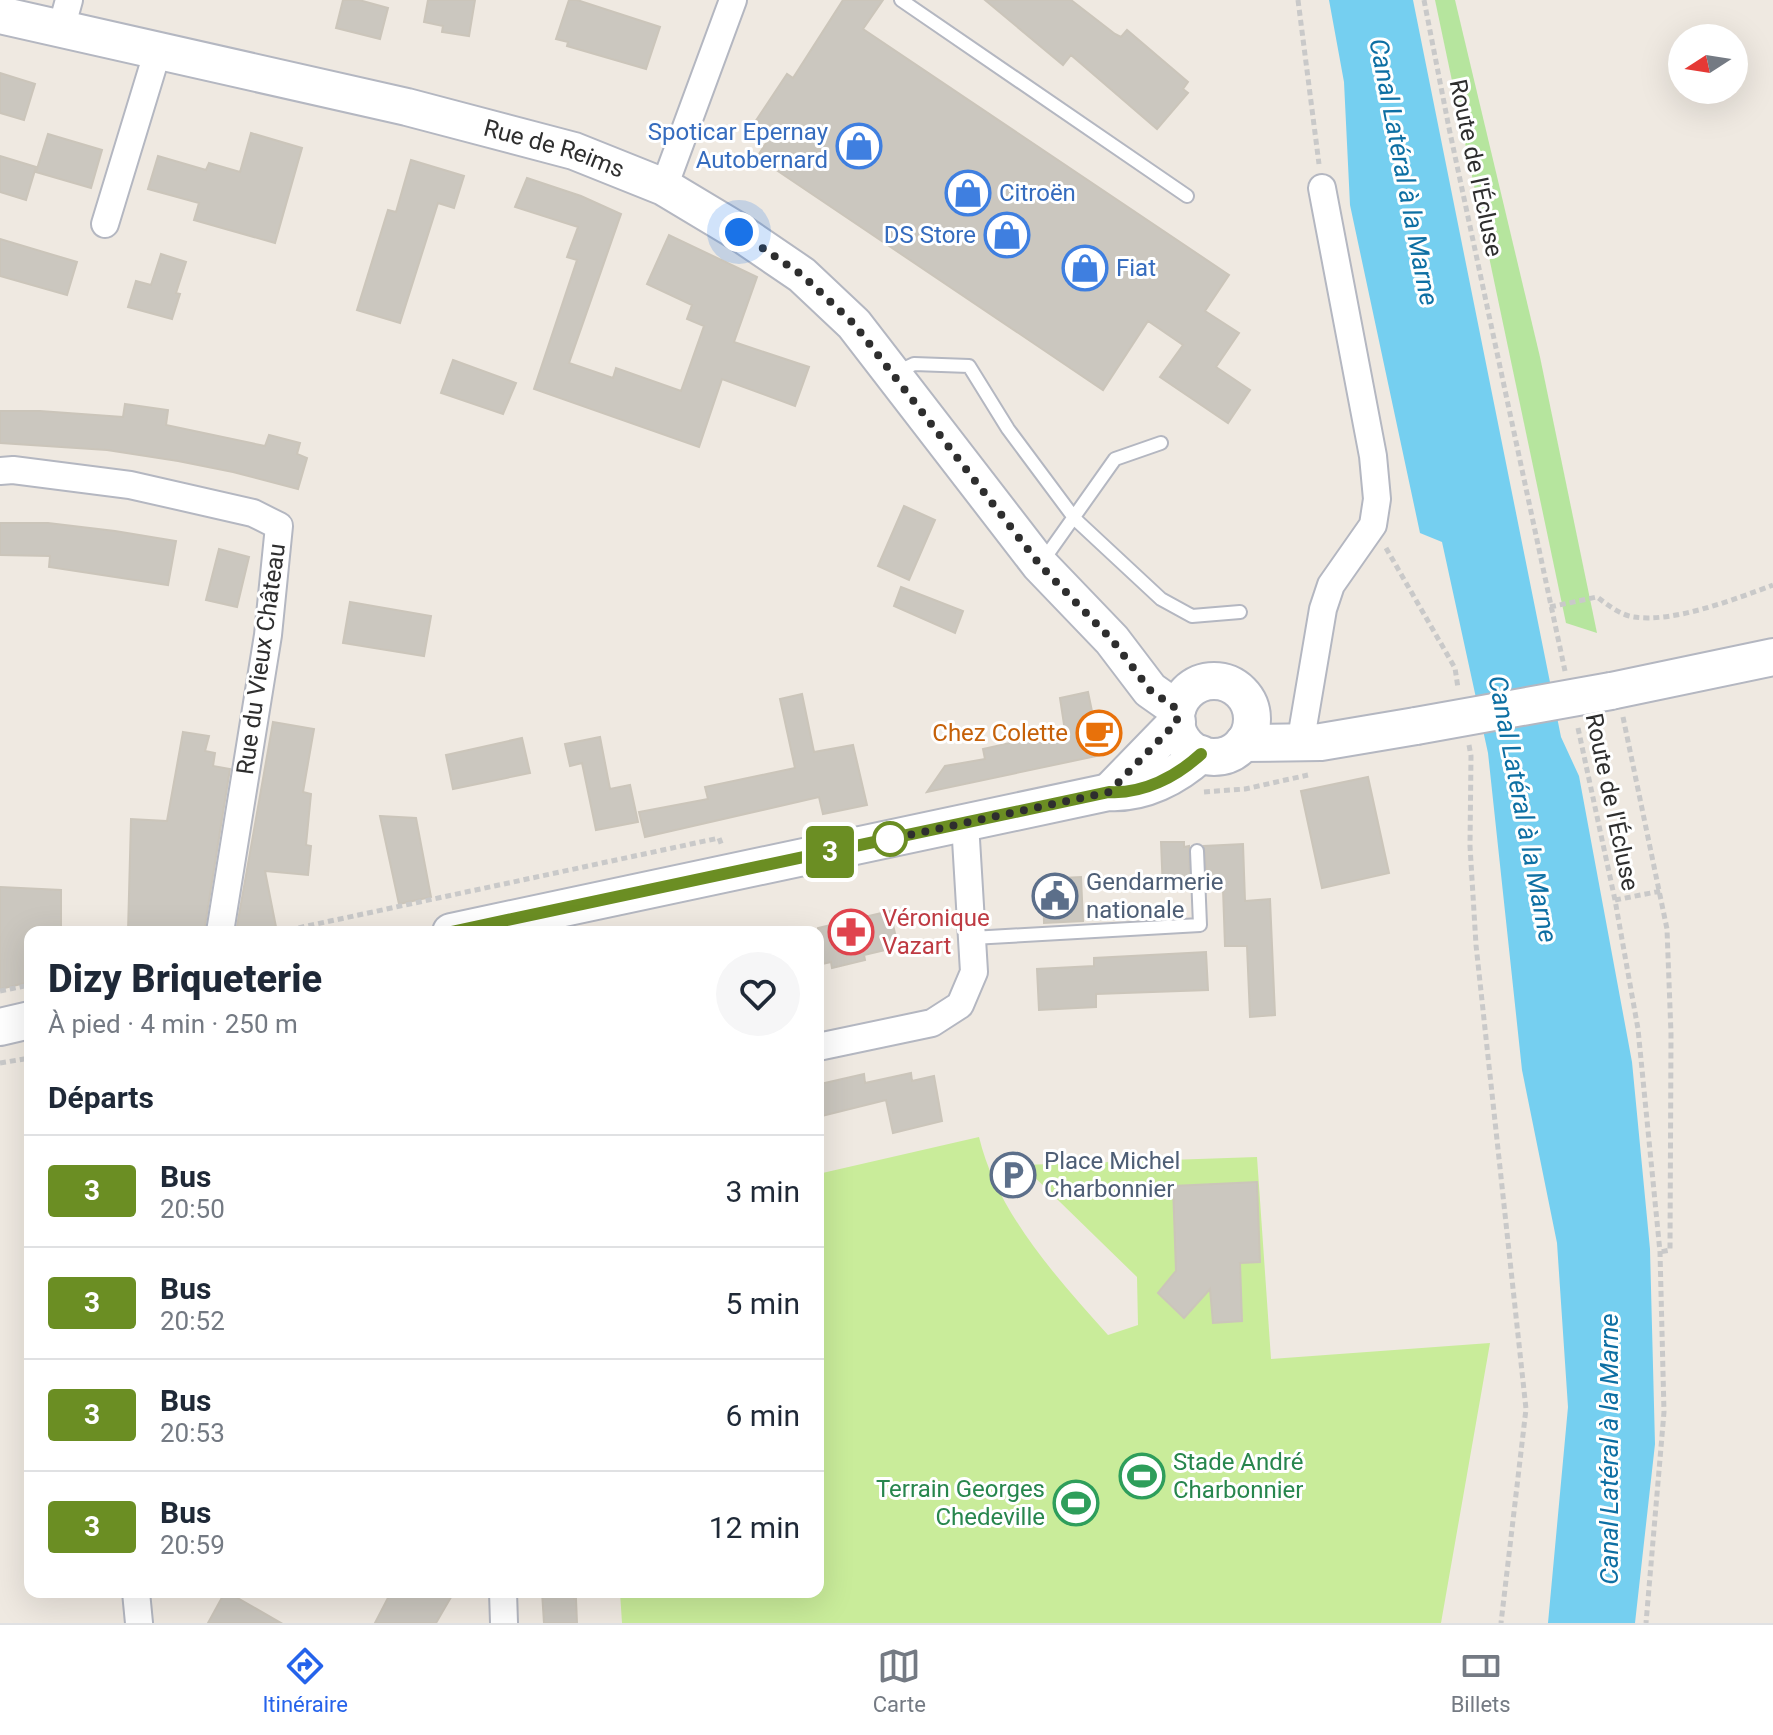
<!DOCTYPE html>
<html lang="fr">
<head>
<meta charset="utf-8">
<style>
	:root { --surface:#fff; --page:#f6f6f7; --text:#1f2937; --muted:#747a83; --line:#e0e1e3; --accent:#2563eb }
	body { margin:0; font-family:Roboto,sans-serif; background:var(--page); color:var(--text); height:100vh; display:flex; flex-direction:column; font-size:30px; white-space:nowrap }
	* { box-sizing:border-box; margin:0 }
	p { font-size:26px; color:var(--muted) }
	.icon { flex:none; width:44px; height:44px; fill:none; stroke:currentColor; stroke-width:2; stroke-linecap:round; stroke-linejoin:round }
	.map { position:relative; flex:1; overflow:hidden }
	.side { position:absolute; left:24px; top:926px; width:800px; height:672px; display:flex; flex-direction:column; background:var(--surface); border-radius:16px; box-shadow:0 8px 32px #0002 }
	.side>* { flex:none }
	.badge { padding:0 16px; border-radius:6px; font-size:28px; line-height:52px }
	.needle { width:52px; rotate:258deg }
	.controls { position:absolute; left:1668px; top:24px; display:grid; gap:16px }
	.controls a { display:grid; place-items:center; width:80px; height:80px; border-radius:50%; background:var(--surface); box-shadow:0 8px 32px #0002; font-size:40px }
	.you { position:absolute; width:40px; height:40px; margin:-20px; border:6px solid #fff; border-radius:50%; background:#1a73e8; box-shadow:0 0 0 12px #1a73e833 }
	.map>.badge { position:absolute; translate:-50% -50%; box-shadow:0 0 0 4px #fff }
	h2 { padding:0 24px; font-size:30px; line-height:72px }
	.round { display:grid; place-items:center; flex:none; width:84px; height:84px; border-radius:42px; background:var(--page) }
	.head { display:flex; align-items:center; justify-content:space-between; height:136px; padding:0 24px }
	h1 { font-size:38px; font-weight:800; line-height:60px }
	ul { padding:0; list-style:none }
	li { display:flex; align-items:center; gap:24px; height:112px; padding:0 24px; border-top:2px solid var(--line) }
	li div { flex:1 }
	li b { display:block; font-size:30px }
	li em { font-style:normal }
	li .badge { min-width:88px; font-weight:700; text-align:center }
	.tabs { display:flex; justify-content:space-around; align-items:center; height:112px; border-top:2px solid var(--line); background:var(--surface); font-size:22px; color:var(--muted) }
	.tabs a { display:grid; justify-items:center; gap:4px }
	.tabs .selected { color:var(--accent) }
	.map>svg:first-child { display:block }
</style>
</head>
<body>
<div class="map">
<svg width="1773" height="1623" viewBox="0 0 1773 1623">
	<rect width="100%" height="100%" fill="#efe9e1"/>
	<!-- green -->
	<path fill="#b6e59e" d="M1435,0H1455L1540,357L1597,633L1566,623Z"/>
	<!-- pitch -->
	<path fill="#c9ec9a" d="M979,1137C997,1213 1058,1279 1108,1335L1138,1325L1137,1277L1022,1165L1257,1157L1271,1359L1490,1343L1441,1623H622L620,1592H818V1174Z"/>
	<!-- water -->
	<path fill="#75cff0" d="M1329,0H1413L1561,737L1579,776L1632,1062L1650,1249L1655,1444L1635,1623H1548L1568,1407L1557,1243L1522,1070L1488,753L1442,542L1420,533L1350,205L1344,82Z"/>
	<!-- building -->
	<path fill="#cbc7bf" stroke="#cbc5ba" stroke-width="2" d="M343,0H359L388,8L380,39L336,28Z
		M428,0H475L469,36L442,32L443,26L424,22Z
		M569,0H577L660,27L646,69L567,46L568,42L556,39Z
		M843,0H883L863,29L1229,275L1205,311L1239,333L1216,367L1250,390L1228,423L1160,377L1183,345L1148,321L1103,390L757,157L770,137L753,125L787,74L793,78Z
		M985,0H1071L1115,34L1121,37L1127,30L1188,82L1183,89L1188,93L1157,129L1071,55L1063,65Z
		M0,73L35,84L24,120L0,113Z
		M251,133L302,148L275,243L194,220L199,203L148,189L158,156L206,170L209,163L240,172Z
		M48,134L102,150L91,188L36,172Z
		M0,156L36,167L26,200L0,192Z
		M411,160L464,176L454,208L438,203L400,323L357,310L388,210L396,212Z
		M527,178L581,196L621,214L569,363L613,378L616,368L681,391L704,326L687,319L692,305L647,284L669,235L757,277L734,342L809,367L795,406L722,379L699,447L534,389L577,260L567,257L578,227L515,207Z
		M0,239L77,262L67,295L0,276Z
		M161,254L186,262L176,293L180,294L172,319L128,307L136,281L151,285Z
		M453,360L516,383L503,414L441,393Z
		M125,404L168,410L166,425L265,446L269,435L300,443L297,454L307,458L298,489L233,472L178,461L107,450L0,443V411H40L123,417Z
		M904,506L935,520L909,580L878,566Z
		M0,523H48L115,531L176,541L168,585L49,567L50,556L0,555Z
		M219,549L249,557L237,607L206,600Z
		M901,587L963,611L955,633L894,606Z
		M350,602L431,616L424,656L343,643Z
		M1088,692L1101,755L927,792L945,766L985,759L983,749L1065,731L1060,698Z
		M802,694L814,752L853,745L867,805L823,814L819,797L645,837L639,812L708,799L705,787L795,768L780,699Z
		M273,722L314,729L303,792L311,794L306,845L311,846L308,875L265,871L277,932H236Z
		M183,732L209,736L205,751L215,753L213,766L230,769L204,932H128L131,819L167,821Z
		M600,737L610,789L630,785L638,822L596,830L582,763L570,766L565,744Z
		M522,738L530,773L453,789L446,755Z
		M1368,777L1389,873L1322,888L1301,791Z
		M380,816L416,818L431,897L399,904Z
		M1161,842H1184V847L1189,846L1190,890L1163,891Z
		M1243,844L1245,901L1270,899L1275,1015L1250,1017L1247,946H1225L1223,889H1208L1204,846Z
		M1081,877L1083,921L1044,923L1043,879Z
		M0,887L61,890V932H30V982L0,989Z
		M890,911L898,947L864,955L865,960L832,968L831,962L818,965V928Z
		M1206,952L1208,990L1096,994V1007L1039,1010L1037,969L1094,966V958Z
		M911,1073L912,1081L934,1076L942,1121L893,1133L886,1100L818,1117L820,1084L864,1074L865,1083Z
		M1257,1182L1260,1262L1240,1263L1242,1321L1213,1323L1210,1289L1184,1318L1158,1293L1176,1271L1173,1186Z
		M225,1592H227L281,1623H208Z
		M391,1592H454L436,1623H375Z
		M542,1592H574V1599H576L577,1623H544Z"/>
	<g fill="none" stroke-linecap="round" stroke-linejoin="round">
		<!-- lane casing -->
		<g stroke="#b4b7c1" stroke-width="16">
			<path id="lane" d="M901,0L1187,196
				M897,372L914,364L969,366L1008,429L1075,519L1161,599L1192,616L1240,612
				M1042,562L1115,459L1161,443
				M972,938L1200,925L1197,851"/>
		</g>
		<!-- street casing -->
		<g stroke="#b4b7c1" stroke-width="30">
			<path id="street" d="M61,29L69,0
				M664,187L733,0
				M105,224L158,50
				M0,471L13,470L130,485L253,513L279,526L268,635L220,932
				M1303,727L1323,609L1331,585L1373,525L1377,499L1373,456L1322,188
				M818,1047L932,1023L960,1005L974,972L965,823
				M136,1592L139,1623
				M503,1592L504,1623"/>
		</g>
		<!-- secondary casing -->
		<g stroke="#b4b7c1" stroke-width="40">
			<g id="secondary">
				<path id="s1" d="M0,15L407,107L574,151L664,187L739,232L802,275L854,324L1040,565L1112,640L1150,690L1177,709"/>
				<circle cx="1214" cy="719" r="38"/>
				<path d="M1611,691L1773,657"/>
				<path d="M1243,743L1321,742L1416,726"/>
				<path d="M1109,792L1177,722"/>
				<path d="M451,932L1109,792C1143,794 1176,777 1201,754"/>
				<path d="M0,1027L30,1020"/>
			</g>
		</g>
		<!-- path -->
		<path stroke="#c9c9c9" stroke-width="5" stroke-dasharray="6 4" stroke-linecap="butt" d="M1298,0L1319,164
			M1424,0L1449,128L1565,671
			M1386,548L1455,668L1458,688
			M1550,607L1597,597C1608,605 1620,615 1634,617C1673,623 1736,599 1773,585
			M1623,717L1667,929L1671,1034L1670,1250L1660,1252
			M1578,728L1615,900L1638,1029L1660,1252L1664,1412L1646,1623
			M1469,745L1471,756L1470,846L1476,945L1526,1409L1501,1623
			M1204,792L1245,789L1308,775
			M1615,900L1661,891
			M279,932L719,838L722,846
			M0,991L30,985
			M0,1063L30,1058"/>
		<!-- lane -->
		<use href="#lane" stroke="#fff" stroke-width="12"/>
		<!-- street -->
		<use href="#street" stroke="#fff" stroke-width="26"/>
		<!-- secondary -->
		<use href="#secondary" stroke="#fff" stroke-width="36"/>
		<!-- secondary-bridge casing -->
		<g stroke="#b4b7c1" stroke-width="40" stroke-linecap="butt">
			<path id="secondary-bridge" d="M1416,726L1611,691"/>
		</g>
		<!-- secondary-bridge -->
		<use href="#secondary-bridge" stroke="#fff" stroke-width="36"/>
	</g>
	<g fill="none" stroke-linecap="round" stroke-linejoin="round">
		<!-- line casing -->
		<g stroke="#fff" stroke-width="18">
			<path id="line" d="M451,932L1109,792C1143,794 1176,777 1201,754"/>
		</g>
		<!-- line -->
		<use href="#line" stroke="#6b8e23" stroke-width="12"/>
		<!-- walk -->
		<path stroke="#2e2e2e" stroke-width="8" stroke-dasharray="0 14.4" d="M739,232L802,275L854,324L1040,565L1112,640L1150,690L1177,709V722L1109,792L876,842L890,839"/>
	</g>
	<!-- icons -->
	<defs>
		<g id="shop-ring" transform="scale(2.3)"><circle r="9.5" fill="#fff" stroke="#3f7fe0" stroke-width="1.5"/><path d="M-5-2.5h2.3a2.7 3.5 0 0 1 5.4 0H5L5.5 6h-11ZM-1.5-2.5h3a1.5 2.3 0 0 0-3 0Z" fill="#3f7fe0"/></g>
		<g id="cafe-ring" transform="scale(2.3)"><circle r="9.5" fill="#fff" stroke="#e8710a" stroke-width="1.5"/><path d="M-5.5-4.5H6V0H3Q3 3.5 0 3.5H-2.5Q-5.5 3.5-5.5 0ZM3-3.2v2h1.7v-2ZM-6 4.5H4V6H-6Z" fill="#e8710a"/></g>
		<g id="civic-ring" transform="scale(2.3)"><circle r="9.5" fill="#fff" stroke="#5c6f8a" stroke-width="1.5"/><path d="M-.6-6.5H3V-4.5H.6V-3L4-1V1h2V6H-6V1h2V-1L-.6-3ZM-1.2 2.5V6h2.4V2.5Z" fill="#5c6f8a"/></g>
		<g id="pharmacy-ring" transform="scale(2.3)"><circle r="9.5" fill="#fff" stroke="#e0444e" stroke-width="1.5"/><path d="M-2-6h4v4h4v4h-4v4h-4v-4h-4v-4h4Z" fill="#e0444e"/></g>
		<g id="parking-ring" transform="scale(2.3)"><circle r="9.5" fill="#fff" stroke="#5c6f8a" stroke-width="1.5"/><path d="M-3.5-5.5H1a3.5 3.5 0 0 1 0 7H-1V5.5H-3.5ZM-1-3.4V-.6H.8a1.4 1.4 0 0 0 0-2.8Z" fill="#5c6f8a"/></g>
		<g id="stadium-ring" transform="scale(2.3)"><circle r="9.5" fill="#fff" stroke="#2e9e5b" stroke-width="1.5"/><path d="M0-5a6.5 5 0 1 0 0 10a6.5 5 0 1 0 0-10ZM-3.5-1.8h7v3.6h-7Z" fill="#2e9e5b"/></g>
	</defs>
	<g fill-rule="evenodd">
		<use href="#shop-ring" x="859" y="146"/>
		<use href="#shop-ring" x="968" y="193"/>
		<use href="#shop-ring" x="1007" y="235"/>
		<use href="#shop-ring" x="1085" y="268"/>
		<use href="#cafe-ring" x="1099" y="733"/>
		<use href="#civic-ring" x="1055" y="896"/>
		<use href="#pharmacy-ring" x="851" y="932"/>
		<use href="#parking-ring" x="1013" y="1175"/>
		<use href="#stadium-ring" x="1142" y="1476"/>
		<use href="#stadium-ring" x="1076" y="1503"/>
	</g>
	<!-- markers -->
	<circle fill="#fff" stroke="#6b8e23" stroke-width="4" cx="890" cy="839" r="16"/>
	<g text-anchor="middle" dominant-baseline="central" stroke-width="6" stroke-linejoin="round" paint-order="stroke">
		<!-- shop labels -->
		<g font-size="24" fill="#366cbe" stroke="#fff" text-anchor="end">
			<text x="828" y="132">Spoticar Epernay<tspan x="828" dy="28">Autobernard</tspan></text>
			<text x="999" y="193" text-anchor="start">Citroën</text>
			<text x="976" y="235">DS Store</text>
			<text x="1116" y="268" text-anchor="start">Fiat</text>
		</g>
		<!-- street labels -->
		<g font-size="24" fill="#2e2e2e" stroke="#fff">
			<text stroke="none"><textPath href="#s1" startOffset="570">Rue de Reims</textPath></text>
			<text transform="translate(1476 168) rotate(78)">Route de l'Écluse</text>
			<text transform="translate(261 659) rotate(-82)">Rue du Vieux Château</text>
			<text transform="translate(1612 802) rotate(78)">Route de l'Écluse</text>
		</g>
		<!-- food labels -->
		<g font-size="24" fill="#c56008" stroke="#fff" text-anchor="end">
			<text x="1068" y="733">Chez Colette</text>
		</g>
		<!-- service labels -->
		<g font-size="24" fill="#4e5e75" stroke="#fff" text-anchor="start">
			<text x="1086" y="882">Gendarmerie<tspan x="1086" dy="28">nationale</tspan></text>
			<text x="1044" y="1161">Place Michel<tspan x="1044" dy="28">Charbonnier</tspan></text>
		</g>
		<!-- health labels -->
		<g font-size="24" fill="#be3a42" stroke="#fff" text-anchor="start">
			<text x="882" y="918">Véronique<tspan x="882" dy="28">Vazart</tspan></text>
		</g>
		<!-- leisure labels -->
		<g font-size="24" fill="#27864d" stroke="#fff" text-anchor="start">
			<text x="1173" y="1462">Stade André<tspan x="1173" dy="28">Charbonnier</tspan></text>
			<text x="1045" y="1489" text-anchor="end">Terrain Georges<tspan x="1045" dy="28">Chedeville</tspan></text>
		</g>
		<!-- water labels -->
		<g font-size="26" font-style="italic" fill="#0d6fa3" stroke="#fff">
			<text transform="translate(1404 172) rotate(79)">Canal Latéral à la Marne</text>
			<text transform="translate(1523 809) rotate(79)">Canal Latéral à la Marne</text>
			<text transform="translate(1609 1449) rotate(-90)">Canal Latéral à la Marne</text>
		</g>
	</g>
</svg>
<div class="controls">
<a><svg class="needle" viewBox="-14 -14 28 28"><path d="M0-13l5 13h-10z" fill="#e53935"/><path d="M0 13l5-13h-10z" fill="#747a83"/></svg></a>
</div>
<div class="you" style="left:739px;top:232px"></div>
<b class="badge" style="left:830px;top:852px;background:#6b8e23;color:#fff">3</b>
<section class="side">
<div class="head"><div><h1>Dizy Briqueterie</h1><p>À pied · 4 min · 250 m</p></div><a class="round"><svg class="icon" aria-label="heart" viewBox="0 0 24 24"><path d="M12 20l-8-8c-3-5 5-10 8-4 3-6 11-1 8 4z"/></svg></a></div>
<h2>Départs</h2>
<ul>
<li><span class="badge" style="background:#6b8e23;color:#fff">3</span><div><b>Bus</b><p>20:50</p></div><em>3 min</em></li>
<li><span class="badge" style="background:#6b8e23;color:#fff">3</span><div><b>Bus</b><p>20:52</p></div><em>5 min</em></li>
<li><span class="badge" style="background:#6b8e23;color:#fff">3</span><div><b>Bus</b><p>20:53</p></div><em>6 min</em></li>
<li><span class="badge" style="background:#6b8e23;color:#fff">3</span><div><b>Bus</b><p>20:59</p></div><em>12 min</em></li>
</ul>
</section>
</div>
<nav class="tabs">
<a class="selected"><svg class="icon" aria-label="directions" viewBox="0 0 24 24"><path d="M12 3l9 9-9 9-9-9zM9 14v-3h6M13 9l2 2-2 2"/></svg>Itinéraire</a>
<a><svg class="icon" aria-label="map" viewBox="0 0 24 24"><path d="M3 6l6-2 6 2 6-2v14l-6 2-6-2-6 2zM9 4v14M15 6v14"/></svg>Carte</a>
<a><svg class="icon" aria-label="tickets" viewBox="0 0 24 24"><path d="M3 7h18v10H3zM15 7v10"/></svg>Billets</a>
</nav>
</body>
</html>
